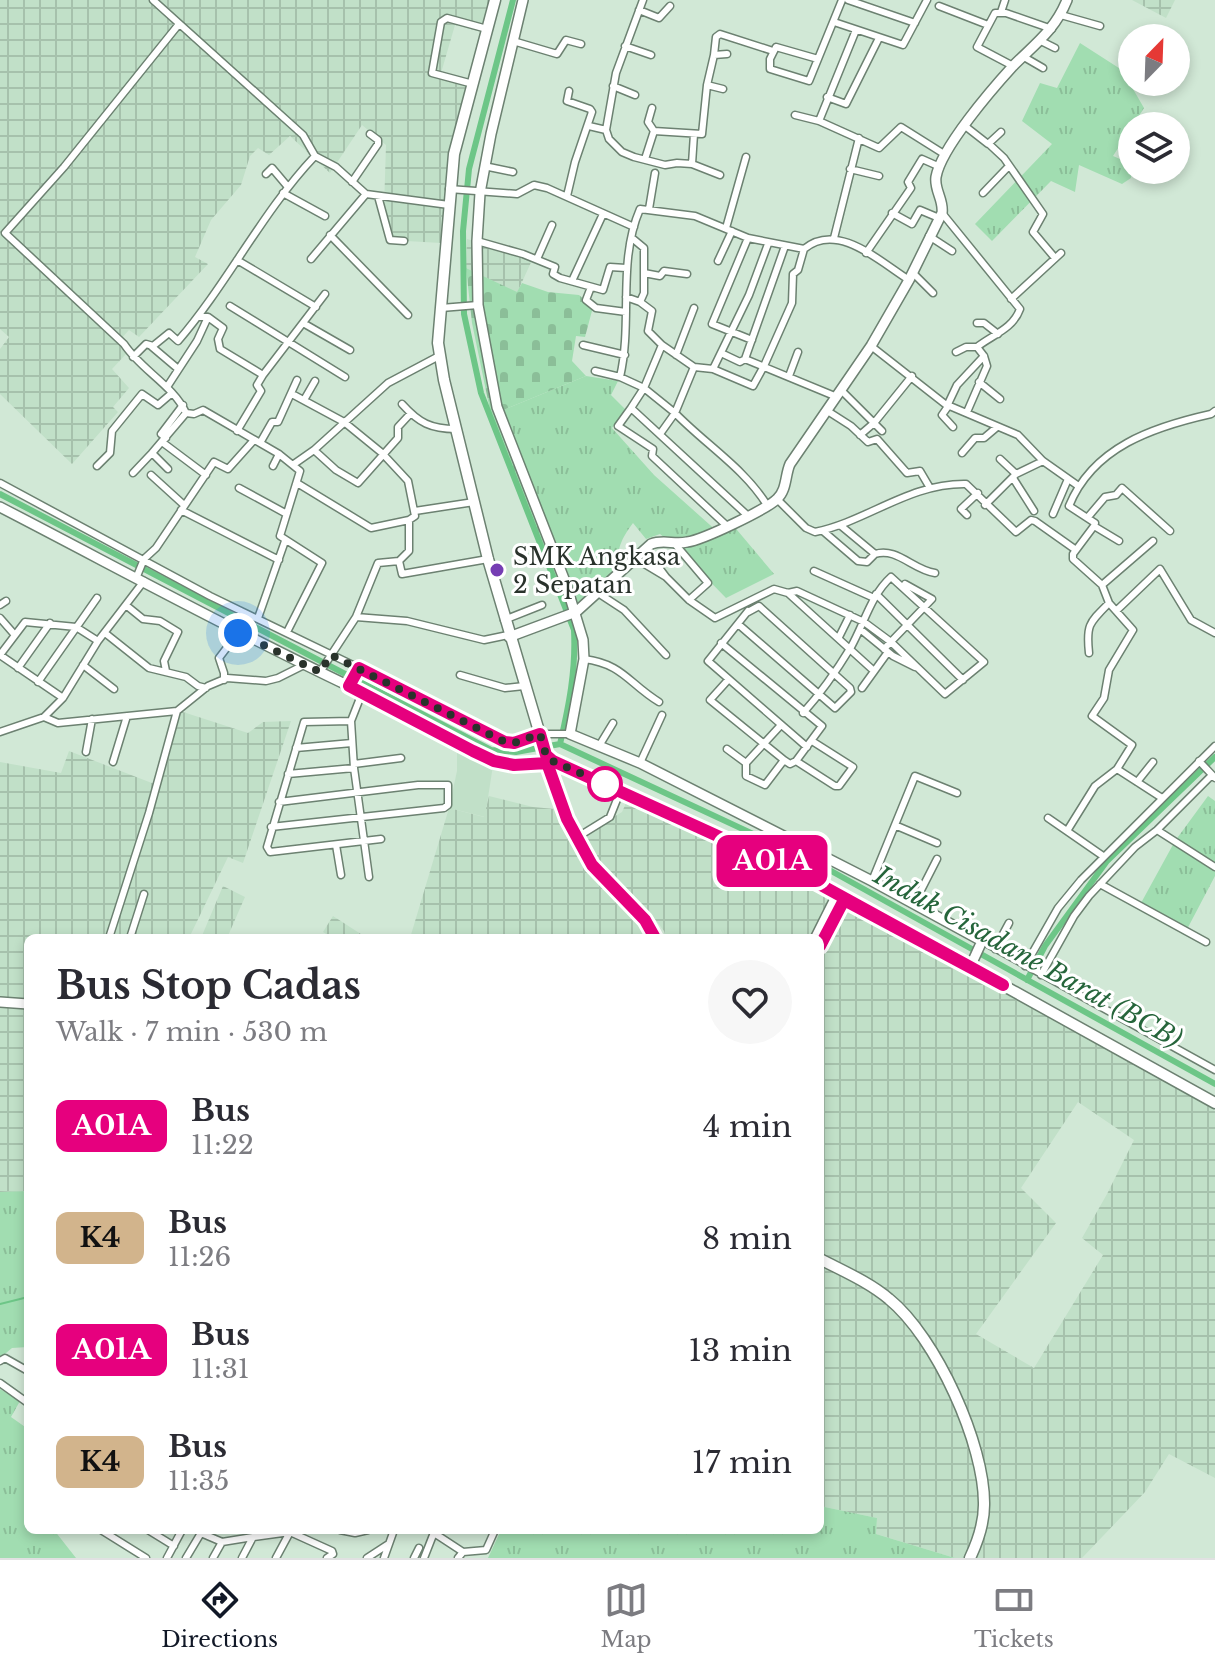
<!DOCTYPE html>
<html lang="en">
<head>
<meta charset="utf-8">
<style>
	:root { --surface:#fff; --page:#f7f7f7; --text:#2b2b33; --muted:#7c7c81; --line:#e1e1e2; --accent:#111827 }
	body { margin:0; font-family:"Libre Baskerville",serif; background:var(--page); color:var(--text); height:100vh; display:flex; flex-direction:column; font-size:30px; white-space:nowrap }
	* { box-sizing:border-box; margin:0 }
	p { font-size:26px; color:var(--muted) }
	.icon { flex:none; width:44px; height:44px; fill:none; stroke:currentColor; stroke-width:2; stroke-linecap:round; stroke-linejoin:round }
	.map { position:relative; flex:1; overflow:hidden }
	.details { position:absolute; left:24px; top:934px; width:800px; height:600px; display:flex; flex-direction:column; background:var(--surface); border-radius:12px; box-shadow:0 4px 12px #0003 }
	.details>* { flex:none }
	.badge { padding:0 16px; border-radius:12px; font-size:28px; line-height:52px }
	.needle { width:52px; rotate:23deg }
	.fabs { position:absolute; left:1118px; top:24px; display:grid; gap:16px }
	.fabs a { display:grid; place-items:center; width:72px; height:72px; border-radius:50%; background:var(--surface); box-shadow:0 4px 12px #0003; font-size:40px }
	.you { position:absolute; width:40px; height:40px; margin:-20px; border:6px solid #fff; border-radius:50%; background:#1a73e8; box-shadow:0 0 0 12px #1a73e833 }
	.map>.badge { position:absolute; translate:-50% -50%; box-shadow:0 0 0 4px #fff }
	.round { display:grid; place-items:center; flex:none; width:84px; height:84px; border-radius:42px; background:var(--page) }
	.summary { display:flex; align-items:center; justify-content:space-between; height:136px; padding:0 32px }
	h1 { font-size:38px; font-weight:700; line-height:60px }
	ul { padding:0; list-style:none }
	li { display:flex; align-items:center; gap:24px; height:112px; padding:0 32px }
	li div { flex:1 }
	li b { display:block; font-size:30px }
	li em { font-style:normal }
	li .badge { min-width:88px; font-weight:700; text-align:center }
	.tab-bar { display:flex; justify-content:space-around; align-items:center; height:112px; border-top:2px solid var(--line); background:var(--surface); font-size:22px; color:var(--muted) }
	.tab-bar a { display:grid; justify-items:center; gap:4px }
	.tab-bar .active { color:var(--accent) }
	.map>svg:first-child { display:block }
</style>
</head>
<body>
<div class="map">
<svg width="1215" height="1558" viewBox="0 0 1215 1558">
	<defs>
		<pattern id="industrial-grid" width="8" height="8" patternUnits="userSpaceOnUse" patternTransform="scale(2)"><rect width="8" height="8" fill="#c1e0c8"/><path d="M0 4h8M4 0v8" fill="none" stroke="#a6c1ac"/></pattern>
		<pattern id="grass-tufts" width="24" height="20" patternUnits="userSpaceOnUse" patternTransform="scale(2)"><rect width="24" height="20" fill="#a1ddb1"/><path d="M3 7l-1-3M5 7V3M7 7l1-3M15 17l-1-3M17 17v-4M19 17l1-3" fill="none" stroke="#8bbe98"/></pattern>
		<pattern id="cemetery-stones" width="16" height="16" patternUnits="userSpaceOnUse" patternTransform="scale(2)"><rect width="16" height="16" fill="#a1ddb1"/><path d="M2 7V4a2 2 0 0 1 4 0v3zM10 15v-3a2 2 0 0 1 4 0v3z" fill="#8bbe98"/></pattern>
	</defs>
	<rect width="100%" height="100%" fill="#d1e8d6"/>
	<!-- built -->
	<path fill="#c1e0c8" d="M457,740L494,759L485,817L449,808L457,771Z"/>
	<!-- industrial -->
	<path fill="url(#industrial-grid)" fill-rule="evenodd" d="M0,0H491L482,32L455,25L441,73L473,81L441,243L389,240L384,208L386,145L362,125L330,173L290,136L269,155L258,148L250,156L241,185L211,220L195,257L208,264L139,337L129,330L120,340L127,353L112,369L129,388L113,407L118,412L72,464L0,394V349L9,337L0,329Z
		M1132,0H1175L1166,18Z
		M467,239L533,258L517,293L466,268Z
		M180,711L248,733L263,722L291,721L243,863L228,857L189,938H28V1191L0,1192V762L61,773L69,751L157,785Z
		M489,796L533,807L555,809L582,862L638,923L648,938H410L449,808L484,817Z
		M628,799L817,890L1191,1095L1215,1111V1478L1169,1454L1145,1492L1082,1558H955L876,1534L877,1518L820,1506V938H666L664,931L651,914L592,856L580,837L622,812ZM1078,1102L1134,1140L1107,1194L1082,1238L1103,1255L1034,1368L976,1334L1056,1223L1021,1188Z
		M223,886L245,897L227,938H201Z
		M333,916L367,938H333L323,932Z"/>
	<!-- grass -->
	<path fill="url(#grass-tufts)" d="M1080,43L1122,70L1144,108L1113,156L1132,164L1131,178L1122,184L1079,165L1075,192L1051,181L992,241L975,224L1052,144L1022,121L1040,83L1057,88Z
		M586,376L618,381L611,395L626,410L612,428L654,475L719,533L732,524L774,574L726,598L682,553L660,534L646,539L633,523C621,539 617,549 617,569L569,610L491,415Z
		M1208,796L1215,801V876L1184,935L1141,903L1175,841Z
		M28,1191V1347L12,1348L0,1358V1192Z
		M0,1389L20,1401L11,1417L28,1429V1530H54L76,1558H0Z
		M820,1506L877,1518L876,1534L955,1558H488L501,1530H820Z"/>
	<!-- cemetery -->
	<path fill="url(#cemetery-stones)" d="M466,268L517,292L522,283L548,292L579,295L593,307L585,337L576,336L572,361L586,376L491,415L472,323Z"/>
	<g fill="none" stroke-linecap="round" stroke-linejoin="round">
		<!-- stream -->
		<path stroke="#6dc687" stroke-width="2" d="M0,1304L28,1297"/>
		<!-- canal -->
		<path stroke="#6dc687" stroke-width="6" d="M513,0L469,169L463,231L464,314L481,393L574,630C576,670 569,705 560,744
			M0,494L491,750L516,752L560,744
			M560,744L824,867L1215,1084
			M1027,980L1045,946L1107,861L1215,757"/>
		<!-- street casing -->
		<g stroke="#6c8171" stroke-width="9">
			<path id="street" d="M153,0L303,135L315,156L336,167L366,194L449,205
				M848,0L915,23
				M939,6L988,25
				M639,10L659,18L670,6
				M1001,12L1005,0
				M1061,15L1100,26
				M834,22L903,45L927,0
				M179,24L64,167L5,233L124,344C141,370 173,385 186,413
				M513,41L557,54L566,40L581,44
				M1041,41L1055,48
				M625,46L651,55
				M714,55L716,37L720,34L773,51
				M1024,57L1043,68
				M818,59L776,47L770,59V69L809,81L842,0
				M1013,66L977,47L995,13H1006L1052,29
				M473,84L432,73L441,22L447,18L487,29
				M707,85L714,55L727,54
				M613,86L635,95
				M827,97L846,104L879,38
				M795,115L819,121L879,148L901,127L944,154
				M819,121L856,30
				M589,126L606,130L609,139L622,152L634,157L665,165L677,163L692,164L720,175
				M965,126L988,144L1001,132
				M606,130L616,73L643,0
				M654,131L702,134L707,85L723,89
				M989,144L1004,158L1043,214L1033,232L1055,258
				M645,159L654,131L648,122L652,108
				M692,164L694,134
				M484,166L513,172
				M850,169L879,176
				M266,174L272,168L288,187
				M352,182L378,144V140L370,134
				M449,189L517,194L534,185L547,188L634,227
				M283,193L325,216
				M983,193L1008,167
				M378,196L390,240L404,241
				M567,196L575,162L592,112L590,109L567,101L569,91
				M649,209L655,173
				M892,213L912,224L920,210L939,218
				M942,213L1020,309C1013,329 992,335 977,347
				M726,228L746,157
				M330,235L408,315
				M929,236L952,251
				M632,238L644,248V293L640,302
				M748,238L712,324L752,340
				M834,238L859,138
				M477,241L523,254L555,267L553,274L560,278L603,290L610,267L626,268
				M866,253L911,188L908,182L922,159L940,167
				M311,259L366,194
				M537,259L552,225
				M237,260L316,307
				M718,261L732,231
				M912,272L933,293
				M644,273L660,276L664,271L687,274
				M572,281L603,214
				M591,287L586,300L596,308L626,312
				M626,297L640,302L652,311L648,331L662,345L694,367L713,369L753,386L764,366L792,303L793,274L798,270L804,249
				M1011,299L1061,253
				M230,306L345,377
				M441,308L478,305
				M198,317H208L223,328L218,339L220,349L263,375L257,385L261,391L237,431
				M303,323L350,350
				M977,323H984L998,334
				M583,345L625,355
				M662,345L644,388L631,408L747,515
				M151,346L177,368
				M871,346L945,404L1018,435L1043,461L1077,485
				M956,352L966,347H977
				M721,353L740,362L745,359L785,246
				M676,355L694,308
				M133,357L146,344L153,346L169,333L178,341C228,283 262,212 315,156
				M745,359L837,397
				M694,367L675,413L644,388L620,377C633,321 617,262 640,209L695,216L748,238L804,249C837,221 879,261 909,280
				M713,369L749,295L768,244
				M595,371L620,377
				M263,375L325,294
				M789,376L798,352
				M979,382L1000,399
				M167,387L197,341L208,317
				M841,390L874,423L912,376
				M292,394L344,422L382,453L408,481L415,516L409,520L371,528L297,483
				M304,400L315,381
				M402,404C419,423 431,429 456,429
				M948,404L957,385L984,356
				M949,405L942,415L953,427
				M631,408L618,426L653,449L652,456L727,526
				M826,410L851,426L868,442L877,439L907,473L920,471L930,488
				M967,412L987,366L984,356L977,347
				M660,434L675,413C705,444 744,468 767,505
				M860,435L874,423L882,431
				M166,438L161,434L183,405
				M162,442L206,475
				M260,443L272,422H278L297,380
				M314,450L336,470L358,483L398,438V427L411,413
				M962,453L975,438H984L997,427
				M1000,459L1016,474
				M294,464L314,450L388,383L439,356
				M97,466L110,453L112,431L142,394L158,405L172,393
				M273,466L279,454
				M168,469L152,453L186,413L194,414L203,410L279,454L300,471L280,536L322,563L287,632
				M133,473L151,454
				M151,475L184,505
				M1013,478L1034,511
				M0,483L210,596L359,668
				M239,488L285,513
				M777,499L806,528L815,532C868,521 909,483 966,484L1016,532L1031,520L1035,521L1076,550
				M985,505L1016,474L1043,461
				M181,510L279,560
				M415,511L474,502
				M1053,514L1068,479
				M967,515L961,509L978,493
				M1088,517L1105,497L1116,495L1122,488L1170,531
				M840,525L875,554C897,547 913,570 935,573
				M823,531L858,561L867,562L875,554
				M1119,541L1094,526L1095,523L1069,506C1093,447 1153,427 1211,414L1215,411
				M675,544L708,583L689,600
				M645,549L666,577
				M636,559L666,577L689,600L715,618L774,589L788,593L797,591L864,622L891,642L945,694L984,662L891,577C871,595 864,624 851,647C837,670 821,693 803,713
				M399,561L409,551V520
				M814,571L874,598
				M137,576L144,559L156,548L214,462L228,469L254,440
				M1102,585L1153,541
				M598,593L624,610L666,655
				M788,593L874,671
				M876,594L963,680
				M0,605L6,601
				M127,606L143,619L160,621L178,632L164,661L166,671
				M748,611L708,661L807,747
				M1116,611L1160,569L1191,620L1215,633
				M356,617L407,621L484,640L508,635
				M0,618L14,634
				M258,618L285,541
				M504,620L542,605
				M738,624L835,708L851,692L850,688L759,606L748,612
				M860,629L893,656L915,667
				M105,633L149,668L186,677L198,686L206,688
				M839,637L850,615
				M721,643L822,726L796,761L790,764L784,760L710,700L728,680
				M884,649L932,599L905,584
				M1089,653C1086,625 1089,623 1109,603
				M0,655L25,622L76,627L98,641
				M0,655L63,698
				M584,659C623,664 628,683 659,702
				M83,665L114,689
				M18,668L50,623
				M320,672L356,617L378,563L399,561L402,574L488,559
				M460,675L505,688L524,686
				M224,680V673L219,658L238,633
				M38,682L97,598
				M862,688L888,652
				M362,693L351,721L354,768L369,877
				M44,717L58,723L177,711L208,686L227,678L266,681L278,678L304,665
				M351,721L304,722L267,847L270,852L381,839
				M0,732L44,717L63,698L98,641L144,581
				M540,734H570
				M599,746L613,723
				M296,748L352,743
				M727,749L746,763
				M86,752L92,719
				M796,761L835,786H839L853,767L812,741
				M1199,761L1215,778
				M113,762L127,716
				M640,763L662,715
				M746,763V776L765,785L784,760
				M746,763L781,725
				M354,764L401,758
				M1117,769L1162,798
				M288,774L354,768
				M1137,782L1153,762
				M1048,818L1103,856
				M897,826L937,843
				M271,827L444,808L448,805V785H418L279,802
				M1157,830L1215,867
				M1067,831L1095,786L1117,769L1132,745L1092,716L1104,698L1109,670L1133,630L1109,603L1102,585L1073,559V554L1094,526
				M576,838L610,817L620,792
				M336,845L341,875
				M872,881L915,776L957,793
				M1100,884L1206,942
				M914,904L937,859
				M109,938L149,813L177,711
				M130,938L144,894
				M982,941L1215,1070
				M995,949L1009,923
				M1025,966L1058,908L1081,880L1215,746
				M1041,975L1074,916L1089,896L1135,847L1157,830L1212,775
				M0,1361L5,1358L28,1371
				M0,1383L28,1403
				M101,1530L146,1558
				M148,1530L174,1546
				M340,1530L355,1533L368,1530
				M434,1533L463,1552
				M253,1537L290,1532L332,1551L333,1554L327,1558
				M167,1558L182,1530
				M186,1558L201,1533L222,1542L253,1537L242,1558
				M213,1558L222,1542
				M276,1558L290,1532
				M367,1558L387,1545
				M384,1558L394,1530
				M414,1558L419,1548
				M424,1558L435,1530
				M458,1558L463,1552L486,1550L495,1530"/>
		</g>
		<!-- secondary casing -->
		<g stroke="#6c8171" stroke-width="12">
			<path id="secondary" d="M523,0L491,134L480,193L477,241L478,305L497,407L566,584L583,640L584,659L570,734L640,763L872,881L982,941L971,965
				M0,507C116,567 231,630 349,686
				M509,637L576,612L651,544C664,539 674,545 687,542C703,540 767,509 777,499C787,490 785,475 790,464L871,346L909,280L942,213C944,200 934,190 936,177C941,148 992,89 1013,66C1035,44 1055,30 1067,0
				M0,1002L28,1004"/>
		</g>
		<!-- primary casing -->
		<g stroke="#6c8171" stroke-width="13">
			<path id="primary" d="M495,0L454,154L438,343L444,380L488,559L546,755L553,761L799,873L1003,985
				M540,734L514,743L505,742L359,668L349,686L494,761L514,765L547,763L567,819L592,865L645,920L655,938
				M816,938L838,894
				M820,946L844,900L852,905
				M997,982L1215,1103
				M820,1259C843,1271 869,1282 889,1299C936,1337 985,1445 984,1505C984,1524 978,1541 970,1558"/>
		</g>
		<!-- street -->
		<use href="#street" stroke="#fff" stroke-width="6"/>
		<!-- secondary -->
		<use href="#secondary" stroke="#fff" stroke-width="9"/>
		<!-- primary -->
		<use href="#primary" stroke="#fff" stroke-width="10"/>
	</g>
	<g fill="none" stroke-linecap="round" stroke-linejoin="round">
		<!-- line casing -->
		<g stroke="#fff" stroke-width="18">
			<path id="line" d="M655,938L645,920L592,865L567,819L547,763L514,765L494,761L473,751L349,686L359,668L505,742L514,743L540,734L546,755L553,761L799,873L1003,985L844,900L820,946"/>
		</g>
		<!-- line -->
		<use href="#line" stroke="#e6007e" stroke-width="12"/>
		<!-- walk -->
		<path stroke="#29322b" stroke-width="8" stroke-dasharray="0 14.4" d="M238,633L320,672L331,655L505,742L514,743L540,734L546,755L550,760L605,784"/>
	</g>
	<!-- markers -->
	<circle fill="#753db3" stroke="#fff" stroke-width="3" cx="497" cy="570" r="8"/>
	<circle fill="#fff" stroke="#e6007e" stroke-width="4" cx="605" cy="784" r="16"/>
	<g text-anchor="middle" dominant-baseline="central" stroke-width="6" stroke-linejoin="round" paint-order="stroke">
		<!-- poi labels -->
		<g font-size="24" fill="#29322b" stroke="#fff" text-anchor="start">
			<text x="513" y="556">SMK Angkasa<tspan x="513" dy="28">2 Sepatan</tspan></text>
		</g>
		<!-- water labels -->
		<g font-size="26" font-style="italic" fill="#26653b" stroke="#fff">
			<text transform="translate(1028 957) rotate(29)">Induk Cisadane Barat (BCB)</text>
		</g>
	</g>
</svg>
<div class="fabs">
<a><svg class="needle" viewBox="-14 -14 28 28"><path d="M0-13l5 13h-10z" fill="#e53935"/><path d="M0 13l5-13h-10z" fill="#7c7c81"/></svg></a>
<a><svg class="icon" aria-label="layers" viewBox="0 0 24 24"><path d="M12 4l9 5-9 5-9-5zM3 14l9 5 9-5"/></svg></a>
</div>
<div class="you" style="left:238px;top:633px"></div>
<b class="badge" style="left:772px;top:861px;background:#e6007e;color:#fff">A01A</b>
<section class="details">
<div class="summary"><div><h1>Bus Stop Cadas</h1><p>Walk · 7 min · 530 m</p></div><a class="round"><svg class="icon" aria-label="heart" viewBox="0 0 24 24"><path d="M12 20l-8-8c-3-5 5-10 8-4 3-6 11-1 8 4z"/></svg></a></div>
<ul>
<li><span class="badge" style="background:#e6007e;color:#fff">A01A</span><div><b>Bus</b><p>11:22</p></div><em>4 min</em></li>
<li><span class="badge" style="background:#d2b48c;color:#111">K4</span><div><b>Bus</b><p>11:26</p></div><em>8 min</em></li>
<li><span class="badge" style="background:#e6007e;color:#fff">A01A</span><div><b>Bus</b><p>11:31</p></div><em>13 min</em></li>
<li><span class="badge" style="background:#d2b48c;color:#111">K4</span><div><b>Bus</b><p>11:35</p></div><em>17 min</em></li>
</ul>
</section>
</div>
<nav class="tab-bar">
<a class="active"><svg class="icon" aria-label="directions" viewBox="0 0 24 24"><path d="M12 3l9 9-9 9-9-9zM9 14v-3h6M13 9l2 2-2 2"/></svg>Directions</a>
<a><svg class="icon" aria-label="map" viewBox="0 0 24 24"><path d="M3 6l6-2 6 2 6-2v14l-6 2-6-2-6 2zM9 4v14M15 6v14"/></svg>Map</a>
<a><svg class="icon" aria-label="tickets" viewBox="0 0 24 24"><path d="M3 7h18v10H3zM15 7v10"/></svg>Tickets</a>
</nav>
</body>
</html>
